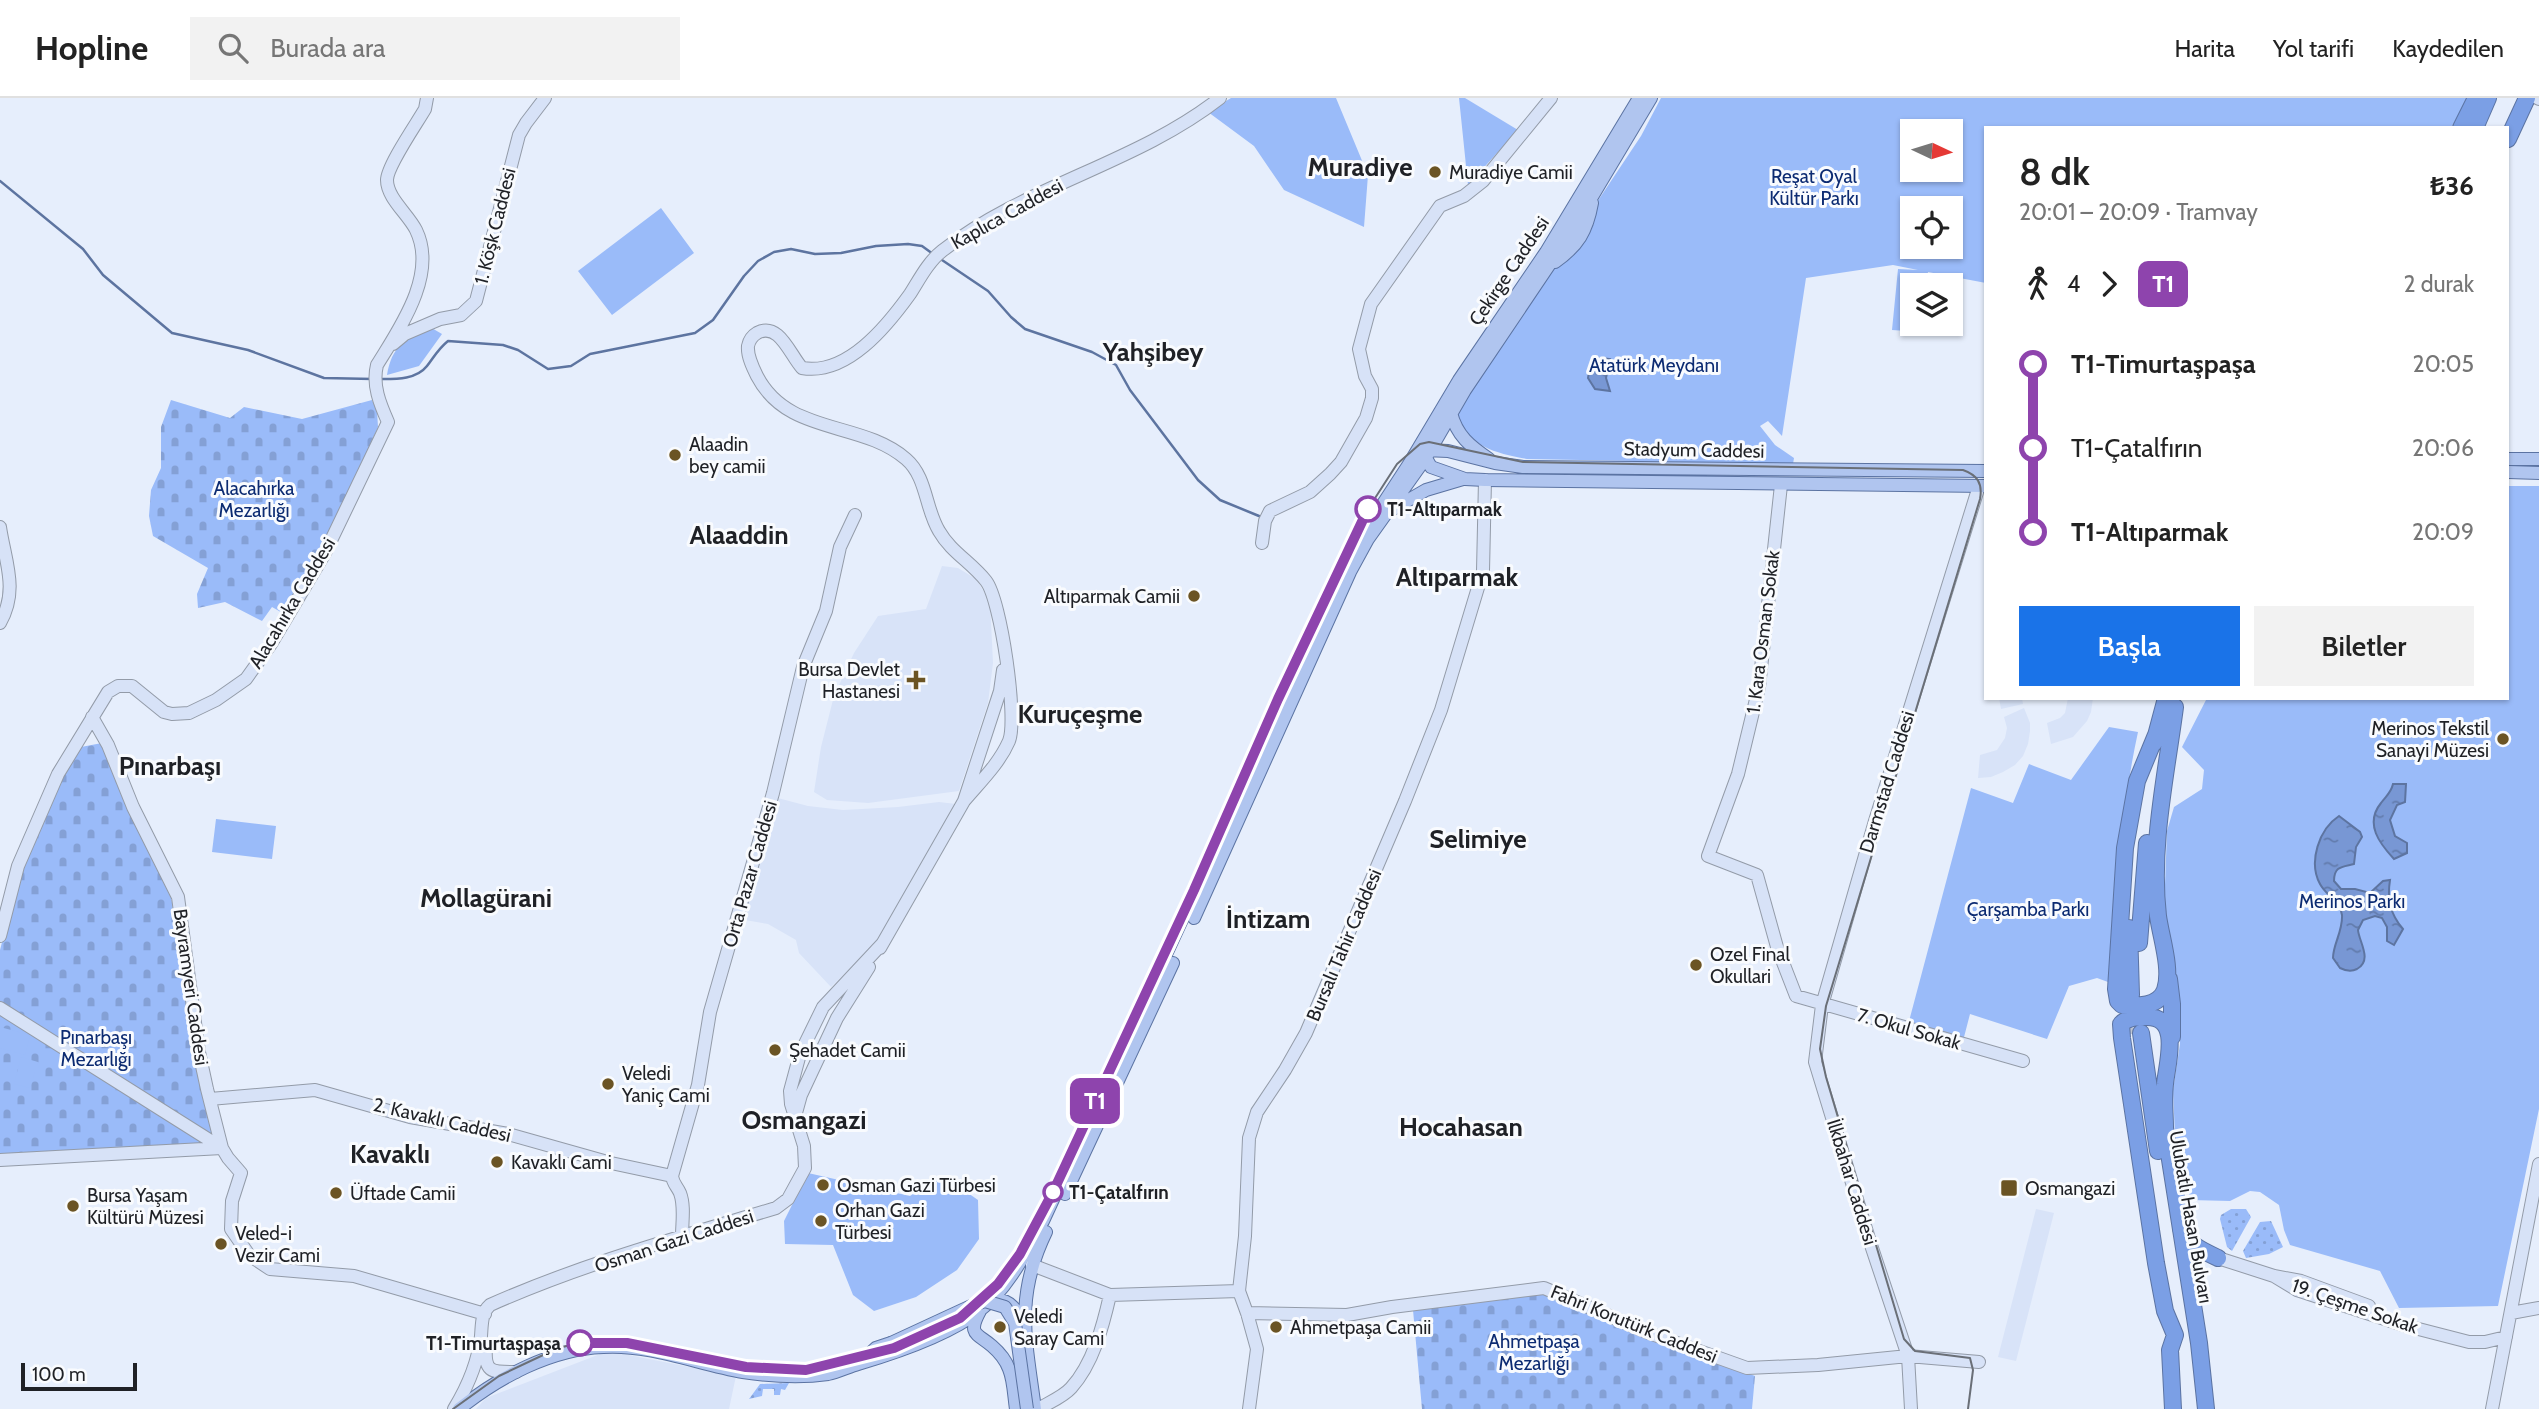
<!DOCTYPE html>
<html lang="tr">
<head>
<meta charset="utf-8">
<style>
	:root { --surface:#fff; --page:#f2f2f2; --text:#222; --muted:#767676; --line:#e0e0e0; --accent:#1a73e8 }
	body { margin:0; font-family:Cabin,sans-serif; background:var(--page); color:var(--text); height:100vh; display:flex; flex-direction:column; font-size:26px; white-space:nowrap }
	* { box-sizing:border-box; margin:0 }
	p { font-size:23px; color:var(--muted) }
	.icon { flex:none; width:38px; height:38px; fill:none; stroke:currentColor; stroke-width:2; stroke-linecap:round; stroke-linejoin:round }
	.map { position:relative; flex:1; overflow:hidden }
	.panel { position:absolute; left:1984px; top:28px; width:525px; height:574px; display:flex; flex-direction:column; background:var(--surface); border-radius:0px; box-shadow:0 2px 5px #0004 }
	.panel>* { flex:none }
	.badge { padding:0 14px; border-radius:10px; font-size:24px; line-height:46px }
	.needle { width:46px; rotate:94deg }
	.controls { position:absolute; left:1900px; top:21px; display:grid; gap:14px }
	.controls a { display:grid; place-items:center; width:63px; height:63px; border-radius:0px; background:var(--surface); box-shadow:0 2px 5px #0004; font-size:35px }
	.scale { position:absolute; left:21px; bottom:18px; width:116px; box-sizing:border-box; padding-left:7px; border:4px solid #1f2126; border-top:0; font-size:19px; line-height:24px; white-space:nowrap; color:#1f2126; -webkit-text-stroke:5px #f9fbfe; paint-order:stroke }
	.map>.badge { position:absolute; translate:-50% -50%; box-shadow:0 0 0 4px #fff }
	.legs { display:flex; align-items:center; gap:10px; height:77px; padding:0 35px; font-size:23px }
	.legs p { margin-inline-start:auto }
	.head { display:flex; align-items:center; justify-content:space-between; height:119px; padding:0 35px }
	h1 { font-size:38px; font-weight:600; line-height:52px }
	.primary-button { display:flex; gap:14px; margin-top:auto; padding:14px 35px }
	.primary-button a { flex:1; height:80px; border-radius:0px; background:var(--accent); color:#fff; font-size:28px; font-weight:600; line-height:80px; text-align:center }
	.primary-button a+a { background:var(--page); color:var(--text) }
	ul { padding:0 35px; list-style:none }
	li { display:flex; align-items:center; gap:24px; height:84px; font-size:26px }
	li i { display:grid; place-items:center; width:10px; height:100%; margin:0 9px; background:currentColor }
	li i::after { content:''; width:18px; height:18px; margin:-9px; border:5px solid; border-radius:50%; background:var(--surface) }
	li p { margin-inline-start:auto }
	li:first-child i { background:linear-gradient(#0000 50%,currentColor 0) }
	li:last-child i { background:linear-gradient(currentColor 50%,#0000 0) }
	header { display:flex; align-items:center; gap:42px; box-sizing:border-box; height:98px; padding:0 35px; background:var(--surface); border-bottom:2px solid var(--line) }
	header strong { font-size:33px }
	nav { display:flex; gap:38px; margin-inline-start:auto; font-size:24px }
	.search { width:490px; height:63px; background:var(--page); display:flex; align-items:center; gap:18px; box-sizing:border-box; padding:0 24px; border-radius:0px; color:var(--muted); font-size:26px }
	.map>svg:first-child { display:block }
</style>
</head>
<body>
<header>
<strong>Hopline</strong>
<div class="search"><svg class="icon" aria-label="search" viewBox="0 0 24 24"><circle cx="10" cy="10" r="6"/><path d="M15 15l6 6"/></svg>Burada ara</div>
<nav><a>Harita</a><a>Yol tarifi</a><a>Kaydedilen</a></nav>
</header>
<div class="map">
<svg width="2539" height="1311" viewBox="0 0 2539 1311">
	<defs>
		<pattern id="grass-dots" width="8" height="8" patternUnits="userSpaceOnUse" patternTransform="scale(1.75)"><rect width="8" height="8" fill="#9abbf9"/><path d="M2 2h.1M6 6h.1" fill="none" stroke="#84a0d5" stroke-width="1.8" stroke-linecap="round"/></pattern>
		<pattern id="cemetery-stones" width="16" height="16" patternUnits="userSpaceOnUse" patternTransform="scale(1.75)"><rect width="16" height="16" fill="#9abbf9"/><path d="M2 7V4a2 2 0 0 1 4 0v3zM10 15v-3a2 2 0 0 1 4 0v3z" fill="#84a0d5"/></pattern>
		<pattern id="water-ripples" width="26" height="14" patternUnits="userSpaceOnUse" patternTransform="scale(1.75)"><rect width="26" height="14" fill="#7897d4"/><path d="M2 4q2-2 4 0t4 0M15 11q2-2 4 0t4 0" fill="none" stroke="#627bac"/></pattern>
	</defs>
	<rect width="100%" height="100%" fill="#e6eefc"/>
	<!-- built -->
	<path fill="#d8e3f8" d="M942,468L958,470L976,481L990,503L993,565L988,605L959,693L868,705L827,702L814,694L821,649L834,598L854,555L878,518L926,511Z
		M1999,600H2022L2023,606L2001,611Z
		M2068,600H2093L2091,614L2087,623L2073,639L2051,646L2047,625L2060,620L2065,615Z
		M2024,610L2030,625V633L2028,646L2023,658L2015,667L2003,674L1991,679L1978,680L1980,657L1997,652L2005,640L2007,630L2004,619Z
		M774,699L808,708L843,712L898,709L939,704L956,706L878,844L831,889L799,855L796,842L768,826L739,821Z
		M2036,1111L2054,1115L2016,1263L1998,1259Z
		M608,1253L736,1278L729,1311H476L486,1300Z"/>
	<!-- grass -->
	<path fill="url(#grass-dots)" d="M2231,1111H2246L2251,1119L2232,1153L2227,1149L2220,1121L2221,1117Z
		M2271,1123L2283,1149L2269,1156L2246,1160L2243,1153L2260,1124Z
		M789,1285L785,1292L781,1291L780,1297H774V1291H763L762,1298L749,1301L760,1286Z"/>
	<!-- cemetery -->
	<path fill="url(#cemetery-stones)" d="M171,302L230,320L244,309L302,321L372,302L377,313L378,329L338,419L286,517L272,509L262,523L225,504L198,510L197,496L208,470L153,438L149,418L151,392L161,370V329Z
		M102,645L171,798L193,947L217,1044L0,1057V852L21,770L64,677L81,649Z
		M1541,1196L1755,1278L1752,1311H1422L1413,1212Z"/>
	<!-- park -->
	<path fill="#9abbf9" fill-rule="evenodd" d="M1231,0H1336L1368,77L1364,129L1284,92L1254,48L1208,14Z
		M1459,0H1465L1518,32L1468,87Z
		M1661,0H2468L2451,30H1986V185L1928,174L1926,187H1913V226H1922L1921,234L1892,232L1898,171L1918,172L1893,167L1806,180L1782,338L1768,323L1760,328L1775,347L1794,360L1793,366L1527,361C1495,355 1469,349 1456,316L1560,162L1575,154L1587,140L1594,125L1595,107L1641,38ZM1913,33H1951V72H1913ZM1913,110H1951V149H1913Z
		M661,110L694,155L612,217L578,173Z
		M430,229L442,236L419,268L387,277C392,248 404,242 430,229Z
		M2508,388H2539V1011L2498,1208L2399,1210L2380,1173L2290,1147L2284,1132L2279,1107L2260,1094L2250,1093L2230,1103L2190,1102L2186,1069L2178,1057L2175,1038L2173,992L2180,946V918L2164,813L2167,733L2174,709L2202,691L2204,672L2182,649L2207,600H2508Z
		M2109,629L2138,634C2120,717 2115,800 2108,884L2097,880L2069,888L2047,941L1970,916L1963,943L1908,927L1971,690L2013,705L2029,666L2071,682Z
		M216,721L276,728L272,761L212,754Z
		M0,929L30,937L25,957L0,950Z
		M21,959L38,964L30,990L14,986Z
		M808,1075L910,1098L942,1077L978,1102L979,1141L957,1172L916,1199L874,1213L853,1197L833,1147L785,1146L784,1123Z"/>
	<!-- water -->
	<path fill="url(#water-ripples)" stroke="#5d74a0" stroke-width="2" d="M1601,260L1610,261L1606,280L1610,293L1595,291L1588,280L1590,268Z
		M2393,686H2406L2405,704L2397,707L2390,722L2395,738L2407,745V755L2394,761C2380,746 2364,726 2381,705C2386,698 2391,695 2393,686Z
		M2339,718L2360,734L2362,739L2356,749L2354,766C2342,769 2334,768 2334,783L2341,791H2355L2370,795L2383,783L2390,782C2387,801 2390,816 2403,831L2394,847L2387,843V829L2382,820L2375,818L2363,822L2358,832C2359,844 2373,862 2357,871C2351,874 2346,873 2340,870L2333,860C2333,846 2343,833 2342,817C2340,802 2327,799 2320,786C2308,764 2319,731 2339,718Z"/>
	<g fill="none" stroke-linecap="round" stroke-linejoin="round">
		<!-- stream -->
		<path stroke="#5d74a0" stroke-width="2.5" d="M0,83L83,151L103,177L172,235L248,252L324,280L373,281
			M939,160L988,193L1011,219L1025,231L1092,254L1116,267L1130,292L1198,382L1220,402L1259,418
			M379,281C395,281 416,282 427,268C434,259 438,251 448,243L503,247L518,252L548,271L571,268L590,256L695,235L713,222L744,178L758,163L774,154L791,151L815,156L841,155L876,148L908,146L922,148L933,156"/>
		<!-- highway-tunnel -->
		<path stroke="#bec5d1" stroke-width="16" stroke-dasharray="16 8" stroke-linecap="butt" d="M2131,906L2132,936"/>
		<!-- secondary casing -->
		<g stroke="#939ba8" stroke-width="14">
			<path id="secondary" d="M2537,0L2539,1
				M393,246L405,236L440,221L461,217L476,203L519,37L526,25L545,0
				M1781,387L1759,589L1738,676L1708,758L1757,777L1777,849L1796,898L2023,963
				M0,429C5,463 19,492 0,525
				M1262,445L1265,423L1270,413L1310,394L1330,376L1341,364L1366,320L1372,300V291L1365,278L1359,251L1371,206L1440,108L1464,98L1483,83L1551,0
				M92,619L108,647L133,709L178,799L199,954L207,991L222,1050L228,1060L241,1075L232,1103L231,1131L249,1157L270,1171L354,1178L485,1216
				M964,703C980,684 999,666 1009,643C1018,621 1001,502 986,483C971,464 951,454 939,433C925,410 927,379 906,361C861,322 788,338 757,278C753,270 747,258 748,248C749,243 752,238 757,235C779,223 790,257 802,270C847,278 887,228 910,196C919,182 928,164 942,153C1026,87 1136,66 1220,0
				M0,838L18,768L58,676L108,594L118,588H132L164,614L172,616L189,615L216,602L246,581L271,546L325,455L388,324C380,306 372,287 377,267C399,231 438,177 416,132C408,116 387,100 387,82C387,68 417,25 425,11L427,0
				M880,850L964,703L1000,593L1003,572
				M0,910L222,1050
				M210,1001L315,992L410,1019L508,1036L611,1065L672,1078
				M796,1015L801,997L837,920L869,869
				M0,1062L222,1050
				M682,1138C682,1124 685,1108 680,1095C677,1088 673,1086 672,1078L698,987L710,914L773,695L803,569L826,513L840,449L855,417
				M2218,1160L2274,1178L2301,1183L2369,1208
				M1032,1167L1110,1197L1239,1193
				M2274,1178L2297,1192L2403,1227L2469,1244H2485L2506,1239
				M1247,1215L1347,1217L1392,1209L1544,1190L1649,1235L1747,1270L1818,1267L1908,1258L1979,1264
				M2511,1215L2539,1210
				M486,1247C484,1276 492,1274 516,1274
				M454,1311C468,1288 478,1265 481,1238C482,1227 481,1215 490,1207C582,1166 680,1139 776,1110L788,1101L805,1070L804,1048L791,1006L790,993L800,956L823,909L882,846
				M1038,1311C1048,1305 1063,1299 1071,1290C1093,1266 1103,1228 1110,1197
				M1249,1311L1257,1251L1247,1215L1239,1193L1245,1138L1249,1040L1257,1014L1285,972L1306,935L1405,703L1441,612L1483,473L1485,382
				M1911,1311L1908,1258L1871,1147L1815,964L1822,907L1875,723L1979,388
				M2492,1311L2539,1066"/>
		</g>
		<!-- primary casing -->
		<g stroke="#5b73a2" stroke-width="14">
			<path id="primary" d="M1555,164C1578,148 1587,133 1592,105
				M1451,315C1457,338 1470,348 1489,361
				M1425,352L1448,353L1495,365L1523,369L1986,373
				M1423,355L1431,369L1465,381L1485,382L1986,388
				M2508,361H2539
				M2508,374L2539,375
				M1393,411L1426,392L1463,381
				M1194,820L1350,474L1368,441L1425,361L1465,292L1568,139L1651,0
				M1065,1096L1173,865
				M992,1202C1009,1200 1017,1210 1022,1226
				M980,1213C967,1237 977,1235 992,1248C999,1254 1006,1263 1009,1271C1014,1283 1014,1299 1016,1311
				M862,1263L876,1250L891,1245
				M459,1311C499,1279 551,1251 603,1249C651,1246 697,1266 743,1274C769,1278 802,1280 828,1276C838,1274 848,1269 858,1266C895,1255 949,1237 979,1213C1007,1192 1027,1153 1043,1123L1351,455L1409,366L1459,282L1546,154L1639,0
				M1035,1311C1026,1242 1014,1200 1046,1134"/>
		</g>
		<!-- highway casing -->
		<g stroke="#5b73a2" stroke-width="18">
			<path id="highway" d="M2461,30L2476,0
				M2475,30L2488,0
				M2508,41L2527,0
				M2156,637L2137,683L2125,750L2116,891L2118,903L2122,907C2137,908 2159,909 2165,892C2172,871 2161,840 2158,818C2150,748 2166,678 2175,609
				M2154,645L2166,600
				M2129,830L2131,897
				M2139,845L2147,745
				M2169,881L2172,906V939
				M2141,935L2158,1053
				M2181,1132C2189,1147 2203,1153 2218,1160
				M2173,1311L2170,1252L2175,1237L2165,1213L2156,1165L2122,940L2121,926C2128,919 2137,919 2146,919C2182,918 2167,965 2165,986C2163,1001 2165,1015 2165,1030L2199,1245L2206,1311"/>
		</g>
		<!-- secondary -->
		<use href="#secondary" stroke="#d7e2f7" stroke-width="12"/>
		<!-- primary -->
		<use href="#primary" stroke="#b0c5ef" stroke-width="12"/>
		<!-- highway -->
		<use href="#highway" stroke="#7b9fe5" stroke-width="16"/>
		<!-- tram -->
		<path stroke="#6a6f77" stroke-width="2" d="M453,1311L499,1278L558,1250L580,1245L627,1246L746,1269L806,1272L894,1250L960,1220L984,1200L1020,1156L1053,1094L1193,792L1278,601L1368,411L1397,366L1420,346L1429,344L1523,364L1963,372C1977,377 1983,385 1980,401L1826,908L1820,951L1826,979L1904,1241L1915,1253L1970,1260L1973,1272L1968,1311"/>
		<!-- primary-bridge casing -->
		<g stroke="#5b73a2" stroke-width="14" stroke-linecap="butt">
			<path id="primary-bridge" d="M891,1245L971,1208L985,1203L1005,1209L1015,1225L1027,1311"/>
		</g>
		<!-- primary-bridge -->
		<use href="#primary-bridge" stroke="#b0c5ef" stroke-width="12"/>
	</g>
	<g fill="none" stroke-linecap="round" stroke-linejoin="round">
		<!-- line-1 casing -->
		<g stroke="#fff" stroke-width="16">
			<path id="line-1" d="M580,1245H627L746,1269L806,1272L894,1250L960,1220L998,1186L1020,1156L1053,1094L1194,792L1278,601L1368,411"/>
		</g>
		<!-- line-1 -->
		<use href="#line-1" stroke="#8e44ad" stroke-width="10"/>
	</g>
	<!-- markers -->
	<g fill="#6b5424" stroke="#f9fbfe" stroke-width="2.5">
		<circle cx="1435" cy="74" r="7"/>
		<circle cx="675" cy="357" r="7"/>
		<circle cx="1194" cy="498" r="7"/>
		<path d="M912.5 571.5h7v7h7v7h-7v7h-7v-7h-7v-7h7z"/>
		<circle cx="2503" cy="641" r="7"/>
		<circle cx="1696" cy="867" r="7"/>
		<circle cx="775" cy="952" r="7"/>
		<circle cx="608" cy="986" r="7"/>
		<circle cx="497" cy="1064" r="7"/>
		<circle cx="823" cy="1087" r="7"/>
		<rect x="2000" y="1081" width="18" height="18" rx="3.5"/>
		<circle cx="336" cy="1095" r="7"/>
		<circle cx="73" cy="1108" r="7"/>
		<circle cx="821" cy="1123" r="7"/>
		<circle cx="221" cy="1146" r="7"/>
		<circle cx="1000" cy="1229" r="7"/>
		<circle cx="1276" cy="1229" r="7"/>
	</g>
	<g fill="#fff" stroke="#8e44ad" stroke-width="3.5">
		<circle cx="1368" cy="411" r="12"/>
		<circle cx="1053" cy="1094" r="9"/>
		<circle cx="580" cy="1245" r="12"/>
	</g>
	<g text-anchor="middle" dominant-baseline="central" stroke-width="6" stroke-linejoin="round" paint-order="stroke">
		<!-- poi labels -->
		<g font-size="19" fill="#1f2126" stroke="#f9fbfe" text-anchor="start">
			<text x="1449" y="74">Muradiye Camii</text>
			<text x="689" y="346">Alaadin<tspan x="689" dy="22">bey camii</tspan></text>
			<text x="1180" y="498" text-anchor="end">Altıparmak Camii</text>
			<text x="900" y="571" text-anchor="end">Bursa Devlet<tspan x="900" dy="22">Hastanesi</tspan></text>
			<text x="2489" y="630" text-anchor="end">Merinos Tekstil<tspan x="2489" dy="22">Sanayi Müzesi</tspan></text>
			<text x="1710" y="856">Ozel Final<tspan x="1710" dy="22">Okullari</tspan></text>
			<text x="789" y="952">Şehadet Camii</text>
			<text x="622" y="975">Veledi<tspan x="622" dy="22">Yaniç Cami</tspan></text>
			<text x="511" y="1064">Kavaklı Cami</text>
			<text x="837" y="1087">Osman Gazi Türbesi</text>
			<text x="2025" y="1090">Osmangazi</text>
			<text x="350" y="1095">Üftade Camii</text>
			<text x="87" y="1097">Bursa Yaşam<tspan x="87" dy="22">Kültürü Müzesi̇</tspan></text>
			<text x="835" y="1112">Orhan Gazi<tspan x="835" dy="22">Türbesi</tspan></text>
			<text x="235" y="1135">Veled-i<tspan x="235" dy="22">Vezir Cami</tspan></text>
			<text x="1014" y="1218">Veledi<tspan x="1014" dy="22">Saray Cami</tspan></text>
			<text x="1290" y="1229">Ahmetpaşa Camii</text>
		</g>
		<!-- park labels -->
		<g font-size="19" fill="#0c2b72" stroke="#f9fbfe">
			<text x="1814" y="78">Reşat Oyal<tspan x="1814" dy="22">Kültür Parkı</tspan></text>
			<text x="1654" y="267">Atatürk Meydanı</text>
			<text x="254" y="390">Alacahırka<tspan x="254" dy="22">Mezarlığı</tspan></text>
			<text x="2352" y="803">Merinos Parkı</text>
			<text x="2028" y="811">Çarşamba Parkı</text>
			<text x="96" y="939">Pınarbaşı<tspan x="96" dy="22">Mezarlığı</tspan></text>
			<text x="1534" y="1243">Ahmetpaşa<tspan x="1534" dy="22">Mezarlığı</tspan></text>
		</g>
		<!-- street labels -->
		<g font-size="19" fill="#1f2126" stroke="#f9fbfe">
			<text transform="translate(1007 116) rotate(-29)">Kaplıca Caddesi</text>
			<text transform="translate(495 128) rotate(-76)">1. Köşk Caddesi</text>
			<text transform="translate(1509 173) rotate(-56)">Çekirge Caddesi</text>
			<text transform="translate(1694 352) rotate(1)">Stadyum Caddesi</text>
			<text transform="translate(292 505) rotate(-59)">Alacahırka Caddesi</text>
			<text transform="translate(1763 534) rotate(-83)">1. Kara Osman Sokak</text>
			<text transform="translate(1887 684) rotate(-73)">Darmstad Caddesi</text>
			<text transform="translate(750 776) rotate(-74)">Orta Pazar Caddesi</text>
			<text transform="translate(1344 847) rotate(-67)">Bursalı Tahir Caddesi</text>
			<text transform="translate(191 889) rotate(82)">Bayramyeri Caddesi</text>
			<text transform="translate(1909 931) rotate(16)">7. Okul Sokak</text>
			<text transform="translate(442 1022) rotate(13)">2. Kavaklı Caddesi</text>
			<text transform="translate(1852 1084) rotate(73)">İlkbahar Caddesi</text>
			<text transform="translate(2191 1119) rotate(80)">Ulubatlı Hasan Bulvarı</text>
			<text transform="translate(674 1143) rotate(-18)">Osman Gazi Caddesi</text>
			<text transform="translate(2355 1208) rotate(19)">19. Çeşme Sokak</text>
			<text transform="translate(1634 1226) rotate(22)">Fahri Korutürk Caddesi</text>
		</g>
		<!-- stop labels -->
		<g font-size="19" font-weight="bold" fill="#1f2126" stroke="#f9fbfe" text-anchor="start">
			<text x="1387" y="411">T1-Altıparmak</text>
			<text x="1069" y="1094">T1-Çatalfırın</text>
			<text x="561" y="1245" text-anchor="end">T1-Timurtaşpaşa</text>
		</g>
		<!-- district labels -->
		<g font-size="26" font-weight="bold" fill="#1f2126" stroke="#f9fbfe">
			<text x="1360" y="69">Muradiye</text>
			<text x="1153" y="254">Yahşibey</text>
			<text x="739" y="437">Alaaddin</text>
			<text x="1457" y="479">Altıparmak</text>
			<text x="1080" y="616">Kuruçeşme</text>
			<text x="170" y="668">Pınarbaşı</text>
			<text x="1478" y="741">Selimiye</text>
			<text x="486" y="800">Mollagürani</text>
			<text x="1268" y="821">İntizam</text>
			<text x="804" y="1022">Osmangazi</text>
			<text x="1461" y="1029">Hocahasan</text>
			<text x="390" y="1056">Kavaklı</text>
		</g>
	</g>
</svg>
<div class="controls">
<a><svg class="needle" viewBox="-14 -14 28 28"><path d="M0-13l5 13h-10z" fill="#e53935"/><path d="M0 13l5-13h-10z" fill="#767676"/></svg></a>
<a><svg class="icon" aria-label="locate" viewBox="0 0 24 24"><circle cx="12" cy="12" r="6"/><path d="M12 2v4M12 18v4M2 12h4M18 12h4"/></svg></a>
<a><svg class="icon" aria-label="layers" viewBox="0 0 24 24"><path d="M12 4l9 5-9 5-9-5zM3 14l9 5 9-5"/></svg></a>
</div>
<div class="scale">100 m</div>
<b class="badge" style="left:1095px;top:1003px;background:#8e44ad;color:#fff">T1</b>
<section class="panel">
<div class="head"><div><h1>8 dk</h1><p>20:01 – 20:09 · Tramvay</p></div><b>₺36</b></div>
<div class="legs"><svg class="icon" aria-label="walk" viewBox="0 0 24 24"><circle cx="13" cy="4" r="2"/><path d="M13 8l-2 6 4 7M11 14l-3 7M7 12l3-4h3l4 4"/></svg>4<svg class="icon" aria-label="forward" viewBox="0 0 24 24"><path d="M9 5l7 7-7 7"/></svg><b class="badge" style="background:#8e44ad;color:#fff">T1</b><p>2 durak</p></div>
<ul>
<li><i style="color:#8e44ad"></i><b>T1-Timurtaşpaşa</b><p>20:05</p></li>
<li><i style="color:#8e44ad"></i><span>T1-Çatalfırın</span><p>20:06</p></li>
<li><i style="color:#8e44ad"></i><b>T1-Altıparmak</b><p>20:09</p></li>
</ul>
<div class="primary-button"><a>Başla</a><a>Biletler</a></div>
</section>
</div>
</body>
</html>
